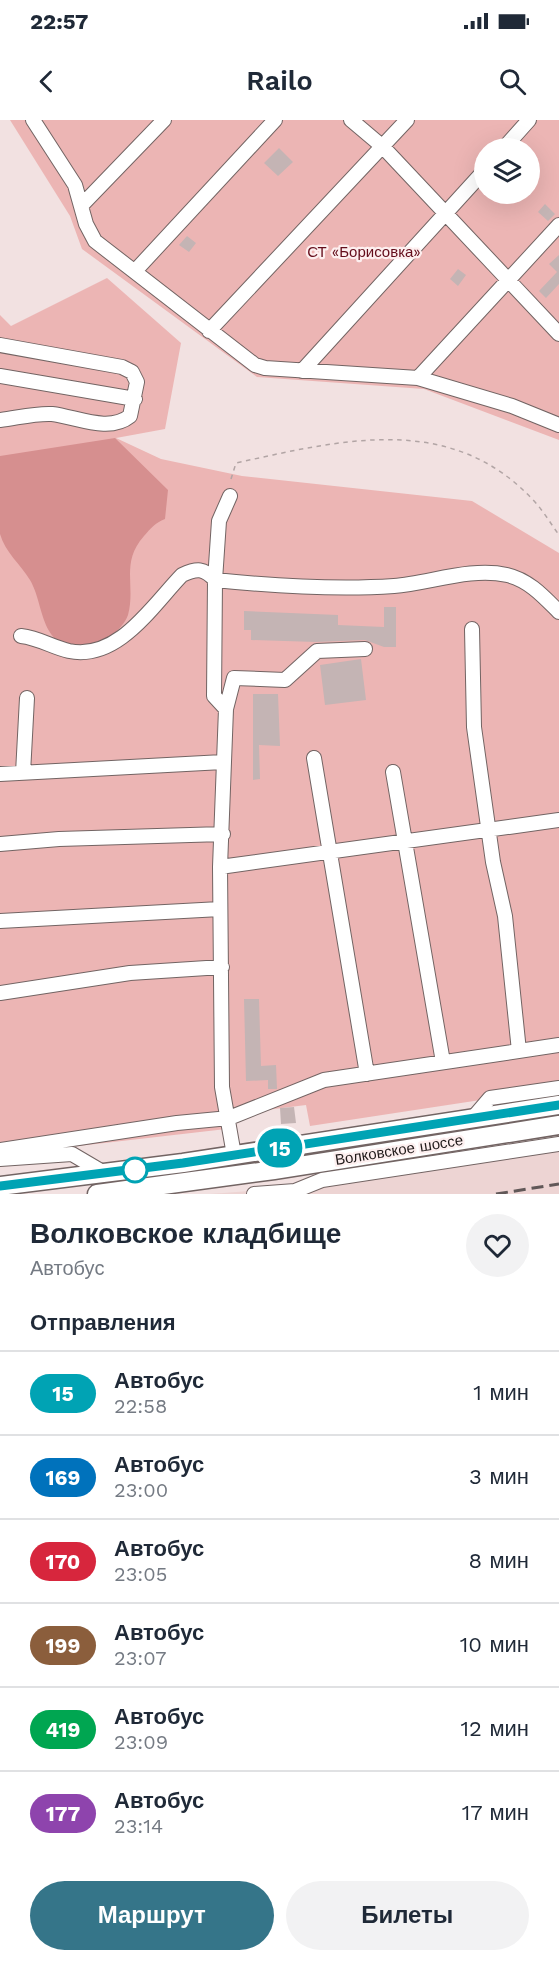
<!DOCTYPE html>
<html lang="ru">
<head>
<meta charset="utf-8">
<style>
	:root { --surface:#fff; --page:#f2f2f3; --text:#1f2937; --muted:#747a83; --line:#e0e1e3; --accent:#357589 }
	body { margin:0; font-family:"Work Sans",sans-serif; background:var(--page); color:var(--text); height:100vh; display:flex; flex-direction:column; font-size:22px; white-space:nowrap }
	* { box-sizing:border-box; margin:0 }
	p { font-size:20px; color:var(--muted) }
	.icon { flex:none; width:33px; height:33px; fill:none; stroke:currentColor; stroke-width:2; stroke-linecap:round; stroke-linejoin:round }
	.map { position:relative; height:1074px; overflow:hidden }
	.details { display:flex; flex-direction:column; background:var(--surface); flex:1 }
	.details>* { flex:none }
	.badge { padding:0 12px; border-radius:20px; font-size:21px; line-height:39px }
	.tools { position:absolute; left:474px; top:18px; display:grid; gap:12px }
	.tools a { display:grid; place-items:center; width:66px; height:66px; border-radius:50%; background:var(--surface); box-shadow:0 6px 24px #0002; font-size:30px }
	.map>.badge { position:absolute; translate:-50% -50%; box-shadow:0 0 0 3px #fff }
	h2 { padding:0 30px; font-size:22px; line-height:54px }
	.round { display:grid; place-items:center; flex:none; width:63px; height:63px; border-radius:32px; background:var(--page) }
	.summary { display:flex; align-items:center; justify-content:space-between; height:102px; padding:0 30px }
	h1 { font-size:28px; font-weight:600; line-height:45px }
	.cta { display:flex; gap:12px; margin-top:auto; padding:12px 30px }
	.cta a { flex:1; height:69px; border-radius:36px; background:var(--accent); color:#fff; font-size:24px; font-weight:600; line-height:69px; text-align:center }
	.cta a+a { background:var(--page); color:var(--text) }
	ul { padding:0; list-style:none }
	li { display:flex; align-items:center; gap:18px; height:84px; padding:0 30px; border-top:2px solid var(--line) }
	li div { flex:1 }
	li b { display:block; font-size:22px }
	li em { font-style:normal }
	li .badge { min-width:66px; font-weight:700; text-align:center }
	.status { display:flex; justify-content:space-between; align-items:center; height:42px; padding:0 30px; background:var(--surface); direction:ltr }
	.status svg { height:16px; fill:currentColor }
	header { display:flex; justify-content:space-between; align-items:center; height:78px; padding:0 30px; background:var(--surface); font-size:27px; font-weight:600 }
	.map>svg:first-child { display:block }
</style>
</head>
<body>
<div class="status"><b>22:57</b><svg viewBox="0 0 49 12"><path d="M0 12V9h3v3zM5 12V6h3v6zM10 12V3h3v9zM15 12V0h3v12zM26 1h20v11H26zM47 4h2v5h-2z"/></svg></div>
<header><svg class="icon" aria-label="back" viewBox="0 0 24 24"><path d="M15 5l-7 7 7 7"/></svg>Railo<svg class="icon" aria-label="search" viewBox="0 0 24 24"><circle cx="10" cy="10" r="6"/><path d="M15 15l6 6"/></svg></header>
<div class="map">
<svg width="559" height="1074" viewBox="0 0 559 1074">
	<rect width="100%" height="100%" fill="#f2e1e1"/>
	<!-- built -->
	<path fill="#edd4d3" d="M559,1018V1074H210L301,1067Z"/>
	<!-- green -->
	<path fill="#ecb5b4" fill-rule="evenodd" d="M10,0H559V320L424,269L257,257L82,129L70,96ZM484,28H530V74H484Z
		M107,158L181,223L165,309L116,318L161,339L242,356L472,381L559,433V968L310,1006L306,985L225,995L226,1009L0,1035V195L11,206Z"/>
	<!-- forest -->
	<path fill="#d68f8f" d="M115,318L168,370L165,399C155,403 151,408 144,416C120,443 136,465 128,495C123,510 101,525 86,527C39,532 45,485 30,460C21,445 5,432 0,414C0,398 0,355 0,336Z"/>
	<!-- building -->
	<path fill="#c4b4b4" d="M279,28L293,42L278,56L264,43Z
		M545,84L555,94L548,101L538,92Z
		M187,116L196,123L189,132L179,125Z
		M559,135V164L546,178L539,171L557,152L549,144Z
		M458,149L466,155L458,166L450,159Z
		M384,487H396V527H384L365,520L316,522L251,520V510H244V491L338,495V505L384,507Z
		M361,539L366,580L325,585L320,545Z
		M253,574H278L280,626L259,625L260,659L253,660Z
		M244,879H259L261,946L276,945L277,969H268V960L246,961Z
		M294,987L296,1003L281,1004L280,988Z"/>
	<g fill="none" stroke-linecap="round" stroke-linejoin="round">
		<!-- minor casing -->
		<g stroke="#726463" stroke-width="16">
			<path id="minor" d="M33,0L75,65L86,104L95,121L255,245L265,248L418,258L512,286L559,305
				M351,0L383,27L559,214
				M504,28L529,0
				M81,86L164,0
				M136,150L275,0
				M209,211L407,0
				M0,225L122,247L132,252L137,262L130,296C109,313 77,297 52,294C35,293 17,298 0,300
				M302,251L484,51
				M0,256L135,279
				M418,258L559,105
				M472,509L474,607L493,742L505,796L519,931
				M21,516C39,518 52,527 69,531C118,541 152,486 182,455C197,448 204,448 215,460L219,401L230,376
				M226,589L234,558L285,560L317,531L365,529
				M314,638L367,954
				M393,652L443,942
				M23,653L27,578
				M0,654L223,642
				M0,724L59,719L223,714
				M220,747L559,700
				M0,801L220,789
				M0,873L130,853L222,847
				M472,999L490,978L559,968
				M0,1030L177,1003L229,998L324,960L559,925
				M234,1035L222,967L220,747L226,589L214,576L215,460C274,466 335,470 394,466C430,463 471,447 507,455C529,460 544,477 559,492
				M0,1039L72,1034L106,1054
				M254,1074L295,1071L322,1060L559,1024"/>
		</g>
		<!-- major casing -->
		<g stroke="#726463" stroke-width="21">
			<path id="major" d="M0,1066L183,1043L559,985
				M97,1074L274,1050L559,1005"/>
		</g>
		<!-- path -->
		<path stroke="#b2a5a5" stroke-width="1.5" stroke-dasharray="4.5 4.5" stroke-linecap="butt" d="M231,359L236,343C341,320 452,291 535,382C544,392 551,404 559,415"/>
		<!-- minor -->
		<use href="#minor" stroke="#fff" stroke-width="14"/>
		<!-- major -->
		<use href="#major" stroke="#fff" stroke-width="18"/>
		<!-- rail -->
		<path stroke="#615858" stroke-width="3" stroke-dasharray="12 6" stroke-linecap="butt" d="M496,1074L559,1064"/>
	</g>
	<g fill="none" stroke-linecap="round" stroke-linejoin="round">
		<!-- line casing -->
		<g stroke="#fff" stroke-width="14">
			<path id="line" d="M0,1066L183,1043L559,985"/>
		</g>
		<!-- line -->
		<use href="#line" stroke="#00a3b4" stroke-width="9"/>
	</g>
	<!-- markers -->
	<circle fill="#fff" stroke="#00a3b4" stroke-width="3" cx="135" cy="1050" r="12"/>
	<g text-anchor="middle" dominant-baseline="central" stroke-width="4.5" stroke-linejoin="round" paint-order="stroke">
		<!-- park labels -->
		<g font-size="15" fill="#640d1b" stroke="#fdefef">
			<text x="364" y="132">СТ «Борисовка»</text>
		</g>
		<!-- street labels -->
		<g font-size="15" fill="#211b1b" stroke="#fdefef">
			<text transform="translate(399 1030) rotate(-9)">Волковское шоссе</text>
		</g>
	</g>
</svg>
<div class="tools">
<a><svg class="icon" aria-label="layers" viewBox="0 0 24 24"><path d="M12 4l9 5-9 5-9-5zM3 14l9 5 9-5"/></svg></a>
</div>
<b class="badge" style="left:280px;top:1028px;background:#00a3b4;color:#fff">15</b>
</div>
<section class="details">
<div class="summary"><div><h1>Волковское кладбище</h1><p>Автобус</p></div><a class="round"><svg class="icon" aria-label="heart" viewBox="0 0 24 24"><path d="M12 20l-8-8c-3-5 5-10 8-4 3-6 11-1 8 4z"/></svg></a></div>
<h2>Отправления</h2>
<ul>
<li><span class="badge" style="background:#00a3b4;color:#fff">15</span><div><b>Автобус</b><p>22:58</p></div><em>1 мин</em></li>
<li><span class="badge" style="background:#0072bc;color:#fff">169</span><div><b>Автобус</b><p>23:00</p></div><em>3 мин</em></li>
<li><span class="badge" style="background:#d7263d;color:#fff">170</span><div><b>Автобус</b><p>23:05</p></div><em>8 мин</em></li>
<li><span class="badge" style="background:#8b5e3c;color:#fff">199</span><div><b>Автобус</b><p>23:07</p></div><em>10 мин</em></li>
<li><span class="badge" style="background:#00a651;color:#fff">419</span><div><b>Автобус</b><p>23:09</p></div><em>12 мин</em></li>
<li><span class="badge" style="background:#8e44ad;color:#fff">177</span><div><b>Автобус</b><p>23:14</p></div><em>17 мин</em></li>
</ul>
<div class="cta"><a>Маршрут</a><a>Билеты</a></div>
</section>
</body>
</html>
